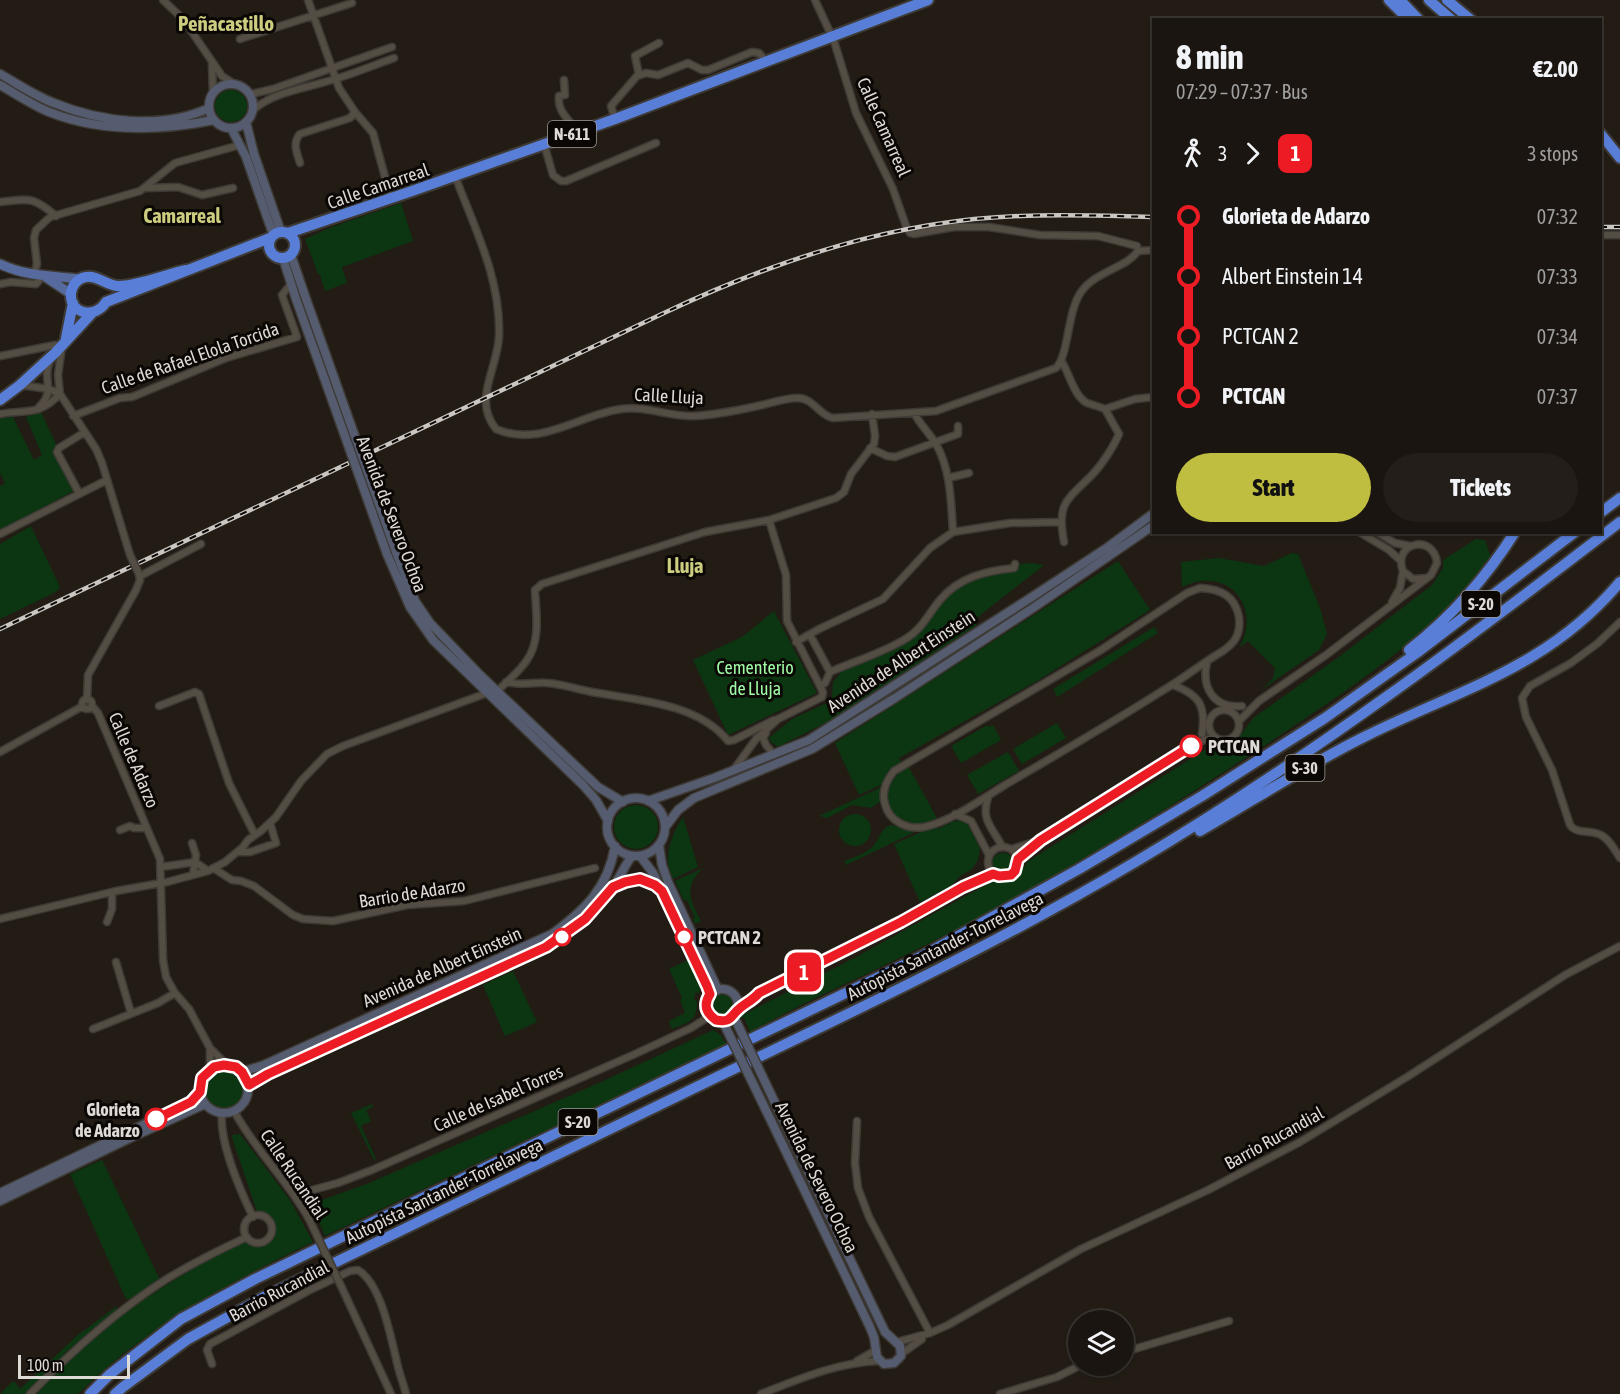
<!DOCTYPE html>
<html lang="en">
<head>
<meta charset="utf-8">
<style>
	:root { --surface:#1a1510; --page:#231e19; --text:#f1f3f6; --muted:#9f9f9f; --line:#383430; --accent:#bfbe41 }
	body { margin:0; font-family:"Asap Condensed",sans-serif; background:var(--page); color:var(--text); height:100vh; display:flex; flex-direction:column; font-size:22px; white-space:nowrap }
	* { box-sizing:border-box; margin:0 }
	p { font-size:20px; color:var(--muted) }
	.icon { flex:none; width:33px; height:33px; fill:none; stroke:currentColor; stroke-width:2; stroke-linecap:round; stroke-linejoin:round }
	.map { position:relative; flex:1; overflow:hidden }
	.panel { position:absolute; left:1152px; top:18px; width:450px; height:516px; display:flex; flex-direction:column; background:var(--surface); border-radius:0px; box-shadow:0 2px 4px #0004,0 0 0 2px var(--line) }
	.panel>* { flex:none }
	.badge { padding:0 12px; border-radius:9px; font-size:21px; line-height:39px }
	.fabs { position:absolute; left:1068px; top:1310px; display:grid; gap:12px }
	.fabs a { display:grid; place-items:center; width:66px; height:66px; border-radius:50%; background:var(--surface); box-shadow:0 2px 4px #0004,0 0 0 2px var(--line); font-size:30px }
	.scale { position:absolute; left:18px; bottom:15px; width:112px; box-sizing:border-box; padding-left:6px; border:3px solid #dedad5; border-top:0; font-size:16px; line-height:21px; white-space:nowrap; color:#dedad5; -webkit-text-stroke:4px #0a0705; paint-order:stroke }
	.map>.badge { position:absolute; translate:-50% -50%; box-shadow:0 0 0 3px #fff }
	.legs { display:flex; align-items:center; gap:9px; height:66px; padding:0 24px; font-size:20px }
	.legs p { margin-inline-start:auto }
	.overview { display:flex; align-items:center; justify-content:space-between; height:102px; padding:0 24px }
	h1 { font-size:33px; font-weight:800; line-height:45px }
	.cta { display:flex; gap:12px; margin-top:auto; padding:12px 24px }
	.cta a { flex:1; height:69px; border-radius:36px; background:var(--accent); color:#111; font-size:24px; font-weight:800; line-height:69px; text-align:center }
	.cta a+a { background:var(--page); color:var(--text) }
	ul { padding:0 24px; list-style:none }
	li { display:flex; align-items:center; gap:21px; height:60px; font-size:22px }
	li i { display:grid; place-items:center; width:9px; height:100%; margin:0 8px; background:currentColor }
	li i::after { content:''; width:15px; height:15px; margin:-8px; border:4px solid; border-radius:50%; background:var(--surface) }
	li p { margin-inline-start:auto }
	li:first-child i { background:linear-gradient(#0000 50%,currentColor 0) }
	li:last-child i { background:linear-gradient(currentColor 50%,#0000 0) }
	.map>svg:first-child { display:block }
</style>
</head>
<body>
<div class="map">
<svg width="1620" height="1394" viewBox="0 0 1620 1394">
	<rect width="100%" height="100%" fill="#221c15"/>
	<!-- green -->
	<path fill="#0b3611" d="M215 106a16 16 0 1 1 32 0a16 16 0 1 1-32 0Z
		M401,203L413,241L342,267L347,283L325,291L320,275L322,274H318L305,239L332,227Z
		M41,412L57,446L53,449L75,490L0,531V486L5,483L0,473V418L13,417L34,460L42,455L26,417Z
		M31,526L60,587L56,592L0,619V544Z
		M1476,539L1485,540L1491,558C1434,634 1354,686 1276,738C1173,806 1067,871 957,929C889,965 817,995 750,1032L744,1017L713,1030L721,1035L726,1044L325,1236L309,1198L320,1195L322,1200L369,1183L601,1082L711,1031L858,956L991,882C1013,883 1016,880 1027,862L1211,746L1231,744L1237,740L1253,718L1340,656L1432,585L1443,568V560Z
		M1292,553L1298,554L1320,608L1327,634L1319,650L1261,690L1273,678L1275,668L1248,641L1239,648C1263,606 1227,565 1182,587L1181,562L1219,558L1264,566Z
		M1118,561L1150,610L1037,681L899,758L901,762L890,771L883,784L859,795L835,743Z
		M1032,563L1044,565L974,620L977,625L827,722L778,747L771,742L769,738L792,719L829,702L832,696L833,682L840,674V672C863,661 890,653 912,638C922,631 928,620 936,610C958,583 981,573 1017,571L1020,564Z
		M774,611L817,693L728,735L693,660L742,637Z
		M1154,627L1158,633L1057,697L1053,689Z
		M1057,723L1066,738L1022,764L1013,749Z
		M987,725L989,727L993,725L1001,740L961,763L951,746Z
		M1008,752L1019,771L978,794L967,775Z
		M908,766L937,818C893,839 868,791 908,766Z
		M882,787L881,801L871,808L852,805L827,818L819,816Z
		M614 827a22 22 0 1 1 44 0a22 22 0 1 1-44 0Z
		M839 830a16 16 0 1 1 32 0a16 16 0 1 1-32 0Z
		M683,817L698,867L673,879C662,858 671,835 683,817Z
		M960,820L967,823L980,848L978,860L972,869L960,876L951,886L920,902L894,844L935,826L938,829L954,821Z
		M891,825L917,831L846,865L844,861C853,858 865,854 872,847C880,840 879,829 891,825Z
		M992 864a11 11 0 1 1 22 0a11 11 0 1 1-22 0Z
		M703,868C683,887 690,900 701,921L695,924L693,919L695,918L687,900L684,901L675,881Z
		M688,960L700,988L699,993H695L694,1000L697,1001C697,1022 690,1021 672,1029L669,1021L685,1013L680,1000L682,998L669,969Z
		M513,971L537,1022L505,1036L483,985Z
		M710 1006a12 12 0 1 1 24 0a12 12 0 1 1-24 0Z
		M203 1089a20 20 0 1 1 40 0a20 20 0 1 1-40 0Z
		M372,1104L373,1107L366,1110L371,1121L361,1126L376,1159L374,1160L351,1113Z
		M240,1134L290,1200L313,1242C226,1284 147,1326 78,1394H37C100,1324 163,1283 246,1240L259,1245C274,1242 283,1223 267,1215C264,1213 260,1213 257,1212L231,1135Z
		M102,1160L160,1280L131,1299H126L70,1174Z
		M117,1306L116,1310L67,1351L27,1394H0L12,1382H15L20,1389L78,1335Z"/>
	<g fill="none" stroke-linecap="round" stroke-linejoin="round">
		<!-- street casing -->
		<g stroke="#3e3a35" stroke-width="9">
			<path id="street" d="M163,0L183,19L222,76L236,85
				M308,0L339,88L355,112L373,133L391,199
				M815,0L834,41L856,113L893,189L906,226L910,233L914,234L954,227H989L1040,235L1098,236L1137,246L1138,251
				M240,39L352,3
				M212,64L213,93
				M639,75L635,56L659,43
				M564,80L565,95L559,96C557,113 570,119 577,132
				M251,94L273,89L392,47
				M253,110C273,92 306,88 332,80C353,74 374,65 394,58
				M615,119L611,106L637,76L646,73L658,75L688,63L702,70H708L752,52L759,53L766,61
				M544,144L553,175L561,181H566L656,143
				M300,163C297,153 292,143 300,134L350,118L355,112
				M455,176C475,229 501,279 499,336C498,368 472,400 496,429C540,448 578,415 621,409C645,405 669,417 694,416C716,415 740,410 762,405C774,402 787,398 798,398C813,398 820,416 833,418L936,411L1056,368C1069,355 1067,312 1081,292C1096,271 1126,268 1138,251L1154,250
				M146,188L178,187L202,195L233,188
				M0,202C30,199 32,196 56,216
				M1600,235H1620
				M34,275L37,264L34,238L36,230L50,217L140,191L175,163L240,145
				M0,284L11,282L36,284L42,277
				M0,356L55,345L62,346L58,375L60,394L96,449L102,463L130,555
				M1062,362C1070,375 1074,396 1087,403C1093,405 1100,407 1105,409L1119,434C1113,448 1101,466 1090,477C1065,501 1057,505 1064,542
				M20,385L49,389L60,394
				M39,407C57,390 41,379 50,361
				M1105,409L1135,399L1154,397
				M914,413C920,424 929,433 936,444C951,470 951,503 953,532
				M0,414C27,409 38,417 60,394
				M73,416L120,398L132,397L226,358L297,337L282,295L291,284
				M870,448L887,456L895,457L958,434V426
				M948,478L969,473
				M79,493L57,452L59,448L85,432
				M1359,532L1389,550L1401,561
				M1377,532L1395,543L1410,546
				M0,534L107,480
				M140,576L201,544
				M1200,588C1221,589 1235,596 1239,617C1240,625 1239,634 1234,641C1231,645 1227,648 1223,651C1202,663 1183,679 1162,691C1110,724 1058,754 1005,785C982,799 950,822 924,827C907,830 889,821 885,804C881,792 886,781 894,771L1101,650L1187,593Z
				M1392,602L1400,588L1403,571
				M1620,622L1598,643L1571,663L1530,686L1522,698L1526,717L1552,770L1570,825C1577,835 1591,829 1601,835C1609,839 1615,850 1620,858
				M810,635L830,672
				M796,642L819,629L883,599L930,548L953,532L1010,523L1061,522
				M1207,662C1201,688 1214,709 1242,706
				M506,682C520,686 533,682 547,683C562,684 577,689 592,692C636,700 698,703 728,741L734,740L774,720
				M1173,685C1200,695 1206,706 1202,734
				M820,686L825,683L830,672C855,661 883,653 907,638C922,629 929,613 940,600C959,577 986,571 1014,568L1015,564
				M497,691C507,682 520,671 527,660C541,640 536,613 535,590L542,584L705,532L769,520L836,498L844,492L851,474L874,444L875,436L872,414
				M82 704a5 5 0 1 1 10 0a5 5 0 1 1-10 0Z
				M87,700L88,675L136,590L140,580L139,574
				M92,706L98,713L160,859L163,960L166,977L175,993L189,1009L210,1048L227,1065
				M159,706L195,692L199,694L229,783L255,835
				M1209 725a15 15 0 1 1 30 0a15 15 0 1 1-30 0Z
				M1239,721L1259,701L1326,655L1431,575L1437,563C1434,533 1392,542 1403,571L1413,579L1427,578
				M766,733L763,738L766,745L774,755
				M0,752L83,706
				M732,772L756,739L778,719L822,697L823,692L787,621L786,575L769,520
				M989,795C980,819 991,826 1002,846
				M955,814L971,821L989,855
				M120,830L130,826L134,828H147
				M192,843L196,855L193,875
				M988 862a15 15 0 1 1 30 0a15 15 0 1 1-30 0Z
				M1012,849L1037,841
				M237,852H250L276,843L270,823
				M1018,859L1041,840L1195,743L1214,737
				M161,867L195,862L208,871
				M213,868L232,880L241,881L254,886L293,915L303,919L333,921L407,905L464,901L595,868
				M0,919L116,891L167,882L208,871L225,862L243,847L248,840L261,831L276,817L301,781L327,754L343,746L487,693
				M107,922L112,909V892
				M116,962L131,1013
				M737,1010L754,999L759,993L901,922L963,887L993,874
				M93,1029L158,1003L175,993
				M210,1069V1049
				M234,1111C255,1150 288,1181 309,1219
				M222,1113C219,1141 240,1190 253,1217
				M857,1121L855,1163L858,1188L869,1217L930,1333
				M294,1195L338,1183L372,1170L635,1054L691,1028L710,1016
				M244 1229a14 14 0 1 1 28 0a14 14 0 1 1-28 0Z
				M342,1288L391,1394
				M897,1342L930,1333L948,1325L1081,1249L1208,1190L1300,1142L1407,1077L1565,975L1620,946
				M1124,1352L1229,1321
				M901,1354L922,1339
				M857,1361L876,1350
				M212,1364L207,1350L210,1344L308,1291L350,1271L358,1270C381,1284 390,1334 396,1358C398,1370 403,1382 406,1394
				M30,1394C72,1351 115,1312 165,1280C191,1264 219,1250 247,1237
				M761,1394C799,1379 838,1362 880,1361
				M1000,1394L1057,1377L1081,1365"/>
		</g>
		<!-- secondary casing -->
		<g stroke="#3e3a35" stroke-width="11">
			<path id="secondary" d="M0,74C18,84 35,96 54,103C100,122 162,130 209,108
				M209 106a22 22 0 1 1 44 0a22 22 0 1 1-44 0Z
				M0,85C16,94 32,105 49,112C102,133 159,131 214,120
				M246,122L254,154L281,232
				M231,128L246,157L273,234
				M291,255L305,296
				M283,258L296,299
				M396,552L415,601L430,623L480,675L598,787L623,802
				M387,554L410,607L433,640L583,785L596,800L608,821
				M607 827a29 29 0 1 1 58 0a29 29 0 1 1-58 0Z
				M648,801L714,778L809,740L1035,595L1108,547L1154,513
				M666,826L678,810L694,798L812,749L895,698L1033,608L1154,525
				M659,845L662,865L668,882L718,990
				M641,857L653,873L710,994
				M613,887C631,879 644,876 660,889
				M706 1005a16 16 0 1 1 32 0a16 16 0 1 1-32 0Z
				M200 1089a24 24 0 1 1 48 0a24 24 0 1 1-48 0Z
				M242,1072L264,1065L552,934C585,910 608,888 615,846
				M248,1085L268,1074L552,943C575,927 595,910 612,888C620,878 624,866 632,856
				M777,1133L869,1325L874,1337L877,1357L884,1364L894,1363L901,1356L900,1346L885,1332L787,1128
				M0,1193L191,1102L200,1092
				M0,1201L130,1138L205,1104"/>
		</g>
		<!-- primary casing -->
		<g stroke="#3e3a35" stroke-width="12">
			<path id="primary" d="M0,264C28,277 50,275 79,279
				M47,278L71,294"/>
		</g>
		<!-- highway casing -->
		<g stroke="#3e3a35" stroke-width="14">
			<path id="highway" d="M1389,0L1409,20
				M1400,0L1419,20
				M1429,0L1452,20
				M1447,0L1471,20
				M1600,133L1620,158
				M269 245a13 13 0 1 1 26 0a13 13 0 1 1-26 0Z
				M288,233L412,191L615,119L928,0
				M186,270C167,274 135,287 117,286C106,285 97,275 86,277C78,278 72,285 71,293C69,315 96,319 106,302L270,238
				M66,338L73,303
				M0,400L20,385L55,353L92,313
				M1600,513L1620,498
				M1409,650C1451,617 1486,578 1515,532
				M1200,831C1254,800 1306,766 1362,738C1459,689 1547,669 1620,582
				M90,1394L109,1375L181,1319L255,1279L920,957L1079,869L1202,796L1325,718L1418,652L1575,532
				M115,1394L123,1387L188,1339L264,1297C415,1223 566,1150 717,1077C859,1009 1002,941 1137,861C1307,760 1464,642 1620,522"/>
		</g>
		<!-- street -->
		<use href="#street" stroke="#544d44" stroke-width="6"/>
		<!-- secondary -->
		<use href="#secondary" stroke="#555c70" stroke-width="8"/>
		<!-- primary -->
		<use href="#primary" stroke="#566a9d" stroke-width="9"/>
		<!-- highway -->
		<use href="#highway" stroke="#587ed8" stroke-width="10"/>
		<!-- rail casing -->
		<g stroke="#cac6c1" stroke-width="4.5">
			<path id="rail" d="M1600,227H1620
				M0,629L664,313C776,260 896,220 1021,216C1065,214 1110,216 1154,217"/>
		</g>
		<!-- rail -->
		<use href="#rail" stroke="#0a0705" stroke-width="2" stroke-dasharray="7" stroke-linecap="butt"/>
		<!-- street-bridge casing -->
		<g stroke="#3e3a35" stroke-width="9" stroke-linecap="butt">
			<path id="street-bridge" d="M130,555L139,574
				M309,1219L342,1288"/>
		</g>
		<!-- secondary-bridge casing -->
		<g stroke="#3e3a35" stroke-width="11" stroke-linecap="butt">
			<path id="secondary-bridge" d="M305,296L396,552
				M296,299L387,554
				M736,1021L787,1128
				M725,1026L777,1133"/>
		</g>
		<!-- street-bridge -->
		<use href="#street-bridge" stroke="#544d44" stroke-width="6"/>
		<!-- secondary-bridge -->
		<use href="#secondary-bridge" stroke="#555c70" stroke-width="8"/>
	</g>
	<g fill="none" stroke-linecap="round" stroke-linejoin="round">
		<!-- line-1 casing -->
		<g stroke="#fff" stroke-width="14">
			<path id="line-1" d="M156,1119L191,1102L200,1092L202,1078L214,1067L224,1065L236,1067L242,1072L249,1085L268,1074L546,947L585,919L613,887L625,882L640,879L655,885L662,891L707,986L710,994C703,1005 706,1013 716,1020C732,1023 730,1016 740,1008C746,1003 753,1000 759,993L901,922L963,887L993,874L999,876L1011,875L1015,871L1018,859L1041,840L1191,746"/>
		</g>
		<!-- line-1 -->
		<use href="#line-1" stroke="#ed1c24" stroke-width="9"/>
	</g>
	<!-- markers -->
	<g fill="#fff" stroke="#ed1c24" stroke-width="3">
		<circle cx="1191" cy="746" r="10"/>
		<circle cx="562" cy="937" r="8"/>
		<circle cx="684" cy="937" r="8"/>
		<circle cx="156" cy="1119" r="10"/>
	</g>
	<g text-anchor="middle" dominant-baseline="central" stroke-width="6" stroke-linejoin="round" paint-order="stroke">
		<!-- shield labels -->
		<g fill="#0a0705" stroke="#9e9b97" stroke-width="1.5">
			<rect x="548" y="121" width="48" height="26" rx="4.5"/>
			<rect x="1461.5" y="591" width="39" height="26" rx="4.5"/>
			<rect x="1285.5" y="755" width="39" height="26" rx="4.5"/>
			<rect x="558.5" y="1109" width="39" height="26" rx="4.5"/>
		</g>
		<g font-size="16" font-weight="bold" fill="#dedad5">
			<text x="572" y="134">N-611</text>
			<text x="1481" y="604">S-20</text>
			<text x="1305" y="768">S-30</text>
			<text x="578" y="1122">S-20</text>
		</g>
		<!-- street labels -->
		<g font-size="18" fill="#dedad5" stroke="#0a0705">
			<text transform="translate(884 127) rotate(66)">Calle Camarreal</text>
			<text transform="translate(378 186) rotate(-19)">Calle Camarreal</text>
			<text transform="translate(190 358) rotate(-19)">Calle de Rafael Elola Torcida</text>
			<text transform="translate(669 396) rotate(3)">Calle Lluja</text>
			<text transform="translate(392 514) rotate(69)">Avenida de Severo Ochoa</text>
			<text transform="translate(901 661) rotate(-33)">Avenida de Albert Einstein</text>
			<text transform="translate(134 760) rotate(67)">Calle de Adarzo</text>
			<text transform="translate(412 893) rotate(-9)">Barrio de Adarzo</text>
			<text transform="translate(945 946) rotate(-27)">Autopista Santander-Torrelavega</text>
			<text transform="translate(442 967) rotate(-24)">Avenida de Albert Einstein</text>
			<text transform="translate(498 1098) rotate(-24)">Calle de Isabel Torres</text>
			<text transform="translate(1274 1138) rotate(-29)">Barrio Rucandial</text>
			<text transform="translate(294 1174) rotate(56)">Calle Rucandial</text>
			<text transform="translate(817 1177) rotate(64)">Avenida de Severo Ochoa</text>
			<text transform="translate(444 1191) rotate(-26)">Autopista Santander-Torrelavega</text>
			<text transform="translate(279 1291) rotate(-28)">Barrio Rucandial</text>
		</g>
		<!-- park labels -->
		<g font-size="18" fill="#9ffba4" stroke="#0a0705">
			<text x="755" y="667">Cementerio<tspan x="755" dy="21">de Lluja</tspan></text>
		</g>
		<!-- stop labels -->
		<g font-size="18" font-weight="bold" fill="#dedad5" stroke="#0a0705" text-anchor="start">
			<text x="1208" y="746">PCTCAN</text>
			<text x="698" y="937">PCTCAN 2</text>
			<text x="140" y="1109" text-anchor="end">Glorieta<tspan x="140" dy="21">de Adarzo</tspan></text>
		</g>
		<!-- neighbourhood labels -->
		<g font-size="20" font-weight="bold" fill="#cccd7f" stroke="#0a0705">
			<text x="182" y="215">Camarreal</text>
			<text x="685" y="565">Lluja</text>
		</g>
		<!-- quarter labels -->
		<g font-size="21" font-weight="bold" fill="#cccd7f" stroke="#0a0705">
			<text x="226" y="23">Peñacastillo</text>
		</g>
	</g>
</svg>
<div class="fabs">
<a><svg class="icon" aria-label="layers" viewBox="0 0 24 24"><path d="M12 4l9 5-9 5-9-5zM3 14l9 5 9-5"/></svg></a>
</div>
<div class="scale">100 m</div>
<b class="badge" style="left:804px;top:972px;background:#ed1c24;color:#fff">1</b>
<section class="panel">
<div class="overview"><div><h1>8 min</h1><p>07:29 – 07:37 · Bus</p></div><b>€2.00</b></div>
<div class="legs"><svg class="icon" aria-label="walk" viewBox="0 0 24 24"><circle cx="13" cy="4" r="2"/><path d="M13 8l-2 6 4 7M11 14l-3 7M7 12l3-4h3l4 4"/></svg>3<svg class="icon" aria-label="forward" viewBox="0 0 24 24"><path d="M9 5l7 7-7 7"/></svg><b class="badge" style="background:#ed1c24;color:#fff">1</b><p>3 stops</p></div>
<ul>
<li><i style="color:#ed1c24"></i><b>Glorieta de Adarzo</b><p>07:32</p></li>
<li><i style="color:#ed1c24"></i><span>Albert Einstein 14</span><p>07:33</p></li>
<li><i style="color:#ed1c24"></i><span>PCTCAN 2</span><p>07:34</p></li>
<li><i style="color:#ed1c24"></i><b>PCTCAN</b><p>07:37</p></li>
</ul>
<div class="cta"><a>Start</a><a>Tickets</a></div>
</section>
</div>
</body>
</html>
